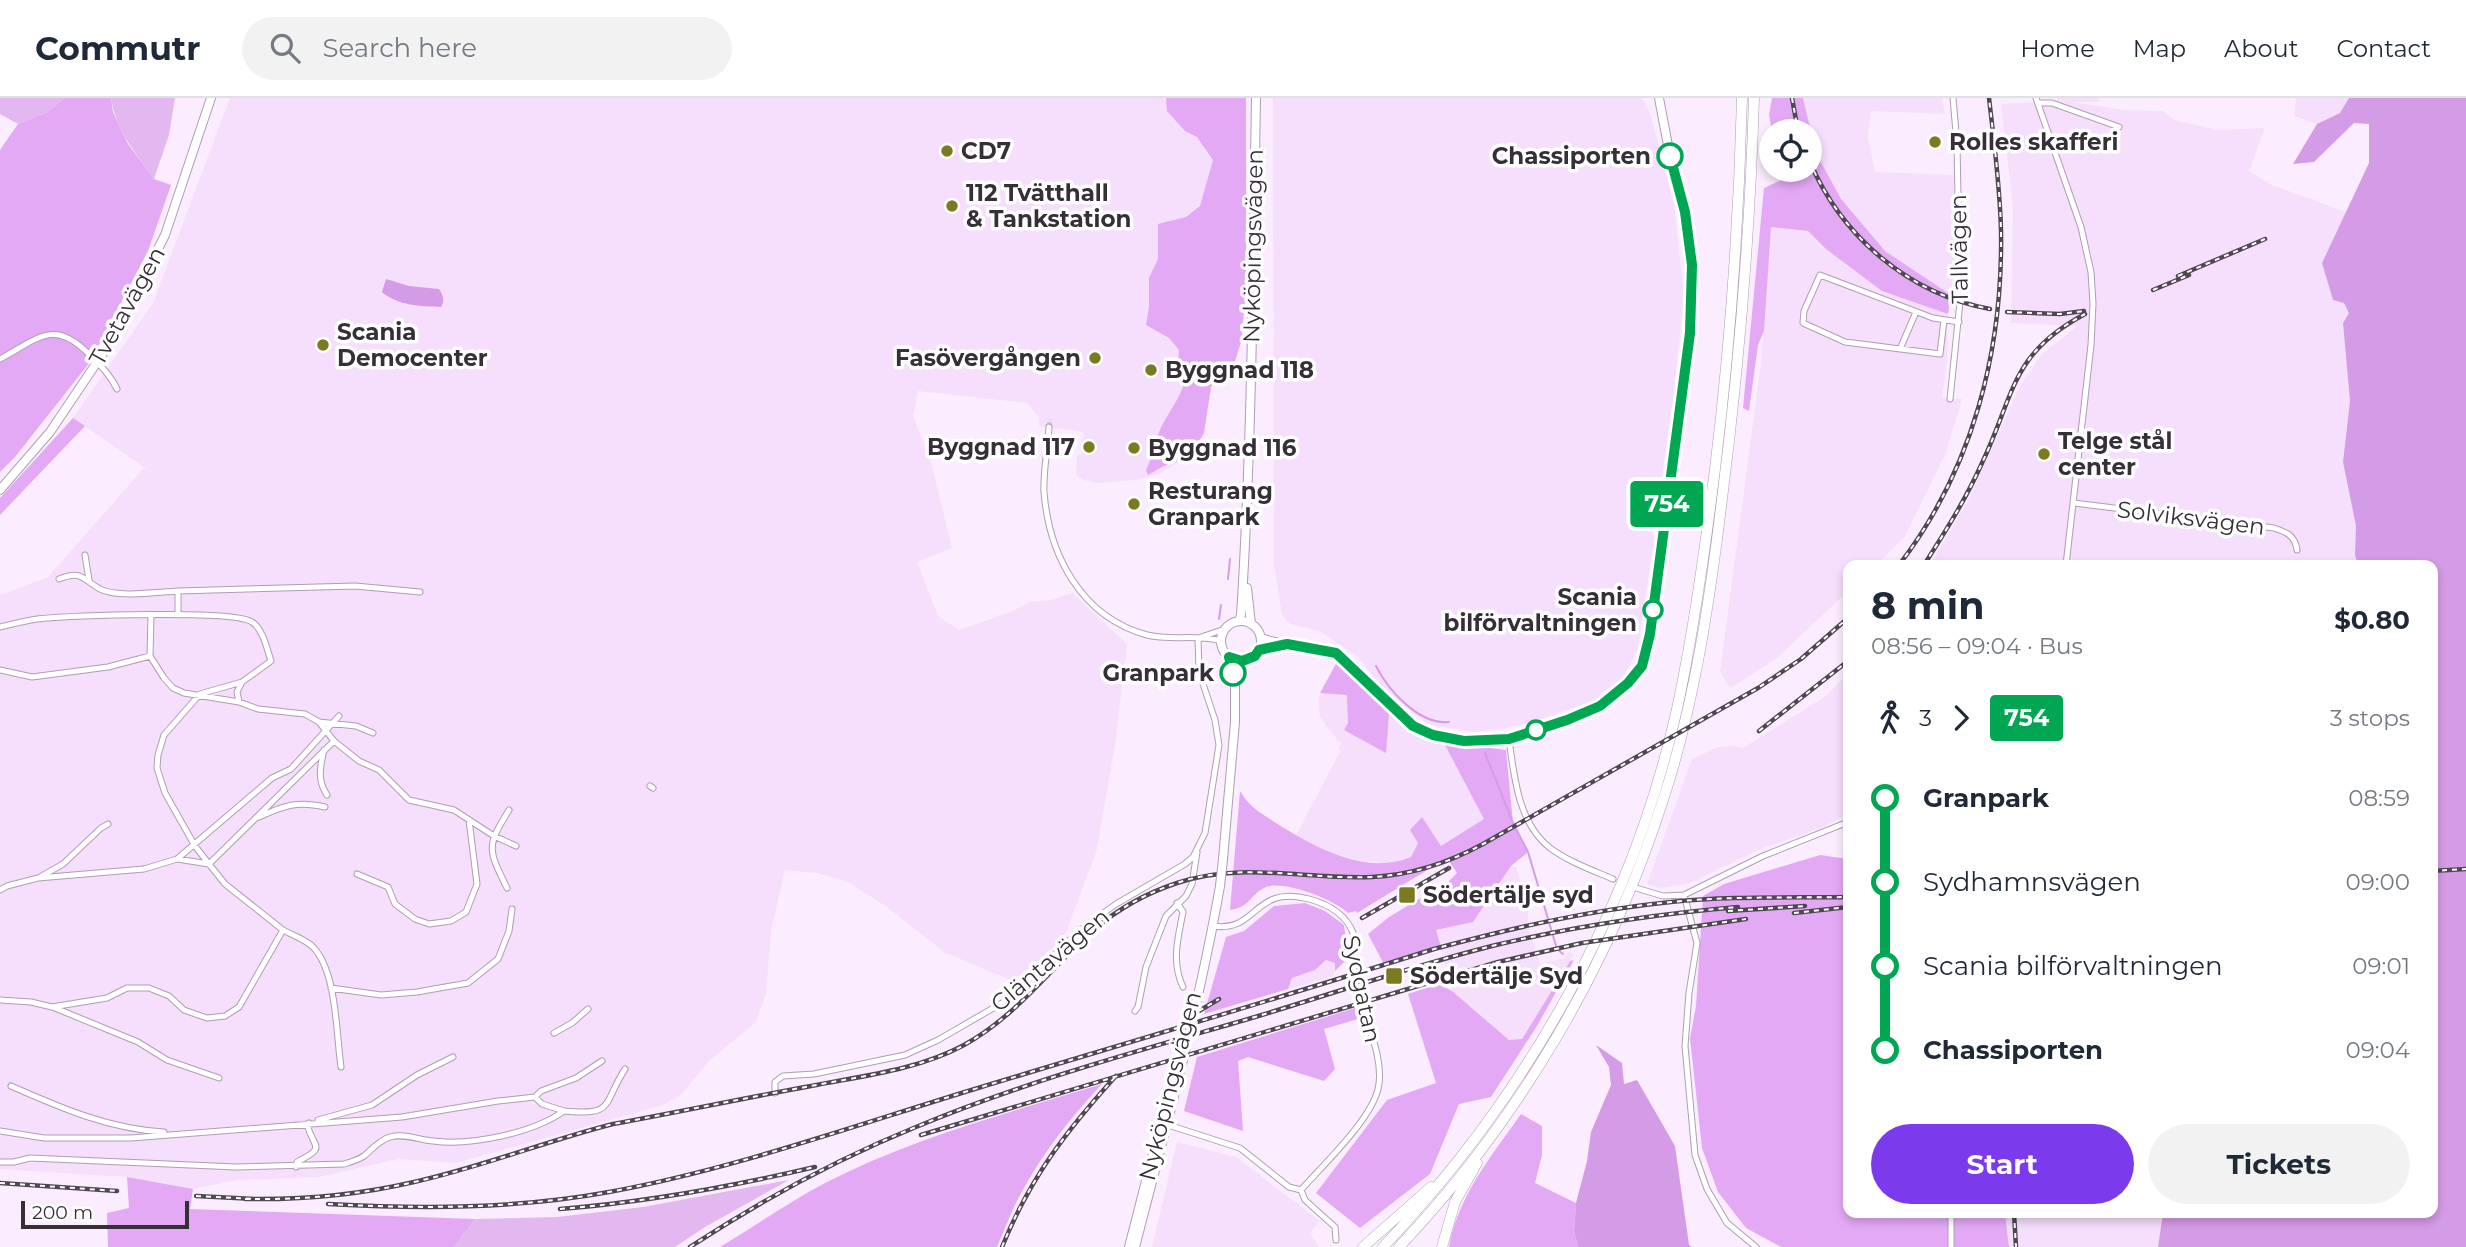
<!DOCTYPE html>
<html lang="en">
<head>
<meta charset="utf-8">
<style>
	:root { --surface:#fff; --page:#f2f2f3; --text:#1f2937; --muted:#747a83; --line:#e0e1e3; --accent:#7c3aed }
	body { margin:0; font-family:Montserrat,sans-serif; background:var(--page); color:var(--text); height:100vh; display:flex; flex-direction:column; font-size:26px; white-space:nowrap }
	* { box-sizing:border-box; margin:0 }
	p { font-size:23px; color:var(--muted) }
	.icon { flex:none; width:38px; height:38px; fill:none; stroke:currentColor; stroke-width:2; stroke-linecap:round; stroke-linejoin:round }
	.map { position:relative; flex:1; overflow:hidden }
	.sheet { position:absolute; left:1843px; top:462px; width:595px; height:658px; display:flex; flex-direction:column; background:var(--surface); border-radius:14px; box-shadow:0 4px 10px #0003 }
	.sheet>* { flex:none }
	.badge { padding:0 14px; border-radius:5px; font-size:24px; line-height:46px }
	.controls { position:absolute; left:1759px; top:21px; display:grid; gap:14px }
	.controls a { display:grid; place-items:center; width:63px; height:63px; border-radius:50%; background:var(--surface); box-shadow:0 4px 10px #0003; font-size:35px }
	.scale { position:absolute; left:21px; bottom:18px; width:168px; box-sizing:border-box; padding-left:7px; border:4px solid #362f38; border-top:0; font-size:19px; line-height:24px; white-space:nowrap; color:#362f38; -webkit-text-stroke:5px #fff; paint-order:stroke }
	.map>.badge { position:absolute; translate:-50% -50%; box-shadow:0 0 0 4px #fff }
	.legs { display:flex; align-items:center; gap:10px; height:77px; padding:0 28px; font-size:23px }
	.legs p { margin-inline-start:auto }
	.overview { display:flex; align-items:center; justify-content:space-between; height:119px; padding:0 28px }
	h1 { font-size:38px; font-weight:700; line-height:52px }
	.cta { display:flex; gap:14px; margin-top:auto; padding:14px 28px }
	.cta a { flex:1; height:80px; border-radius:42px; background:var(--accent); color:#fff; font-size:28px; font-weight:700; line-height:80px; text-align:center }
	.cta a+a { background:var(--page); color:var(--text) }
	ul { padding:0 28px; list-style:none }
	li { display:flex; align-items:center; gap:24px; height:84px; font-size:26px }
	li i { display:grid; place-items:center; width:10px; height:100%; margin:0 9px; background:currentColor }
	li i::after { content:''; width:18px; height:18px; margin:-9px; border:5px solid; border-radius:50%; background:var(--surface) }
	li p { margin-inline-start:auto }
	li:first-child i { background:linear-gradient(#0000 50%,currentColor 0) }
	li:last-child i { background:linear-gradient(currentColor 50%,#0000 0) }
	header { display:flex; align-items:center; gap:42px; box-sizing:border-box; height:98px; padding:0 35px; background:var(--surface); border-bottom:2px solid var(--line) }
	header strong { font-size:33px }
	nav { display:flex; gap:38px; margin-inline-start:auto; font-size:24px }
	.search { width:490px; height:63px; background:var(--page); display:flex; align-items:center; gap:18px; box-sizing:border-box; padding:0 24px; border-radius:38px; color:var(--muted); font-size:26px }
	.map>svg:first-child { display:block }
</style>
</head>
<body>
<header>
<strong>Commutr</strong>
<div class="search"><svg class="icon" aria-label="search" viewBox="0 0 24 24"><circle cx="10" cy="10" r="6"/><path d="M15 15l6 6"/></svg>Search here</div>
<nav><a>Home</a><a>Map</a><a>About</a><a>Contact</a></nav>
</header>
<div class="map">
<svg width="2466" height="1149" viewBox="0 0 2466 1149">
	<rect width="100%" height="100%" fill="#fbedff"/>
	<!-- built -->
	<path fill="#f5dffc" d="M230,0H1179L1217,46L1222,268L1211,289L1204,335L1192,356L1159,376L1135,382L1098,385L1083,382L1076,377L1077,357H1081L1084,334L1039,328V319L1027,305L918,293L913,318L931,365L952,450L917,464L938,518L959,532L1013,513L1030,504L1051,502L1072,495L1127,546L1116,640L1097,751L1066,835L1019,886L944,854L887,809L848,784L817,775L785,772L771,833L766,896L756,924L709,963L680,998L660,1008L456,1065L398,1061L319,1079L238,1082L193,1091L127,1079L0,1071V497L48,479L144,370L154,376L73,320L153,205Z
		M1273,0H1642L1650,15L1674,106L1684,198L1673,302L1661,385L1654,407L1651,432L1654,440L1638,550L1629,569L1612,592L1596,602L1532,624L1502,631L1473,634L1427,626L1379,586L1358,559L1320,533L1290,526L1282,517L1274,466Z
		M1803,0H1942L1945,16L1871,13L1868,39L1875,74L1954,77L1956,196L1951,197L1885,153L1841,102L1816,55Z
		M2057,0H2099L2100,4H2072L2125,12L2163,13L2174,22L2218,32L2265,30L2249,73L2272,87L2346,114L2322,165L2350,215L2343,225L2350,303L2343,364L2356,428L2355,457L2358,467H1930L1968,403L2020,288L2042,256L2077,228L2011,225L2013,110L2001,6L2057,3Z
		M2296,0H2349L2340,15L2317,26L2294,18Z
		M1771,129L1808,133L1826,151L1948,216L1947,264L1942,300L1962,301L1946,354L1905,439L1875,467H1848V493L1776,561L1730,590L1720,574L1761,265Z
		M1337,564L1366,589L1406,630L1445,647L1485,721L1441,748L1418,745L1411,759L1395,766L1363,763L1328,754L1296,737L1340,654L1339,649L1342,644L1338,643L1320,619L1318,601Z
		M1848,575V716L1821,730L1758,752L1688,786L1659,790L1647,786L1692,661L1718,649L1733,648L1743,650L1826,598Z
		M1511,768L1516,769L1529,812L1527,825L1540,866L1565,860L1569,854L1574,856L1522,941L1509,942L1452,893L1436,832L1473,824Z
		M1326,862L1335,865L1334,878L1288,891L1292,880L1315,872Z
		M1177,1044L1236,1059L1320,1123L1310,1135L1319,1149H1152Z
		M2005,1115H2163L2158,1149H2009Z"/>
	<!-- green -->
	<path fill="#e3b8f0" d="M0,0H65L47,14L18,26L0,16Z
		M111,0H175L169,37L154,81C136,56 116,32 111,0Z
		M789,1082L705,1129L675,1149H454L475,1121L557,1119L643,1109Z"/>
	<!-- forest -->
	<path fill="#e3a9f5" d="M65,0H111L113,14L128,46L154,81L171,87L148,153L90,264L15,359L0,374V52L18,26L47,14Z
		M1166,0H1246V193L1241,244L1233,270L1222,269L1211,289L1204,335L1192,356L1162,369L1148,377L1146,372C1153,358 1154,347 1159,334C1167,315 1180,302 1185,282L1178,271L1179,252L1169,240L1146,227L1149,209V180L1158,161V126L1186,119L1200,108L1213,62L1197,39L1185,33L1167,13Z
		M1772,0H1803L1816,55L1841,101L1885,153L1951,197L1948,216L1882,193L1826,151L1808,133L1771,129L1764,233L1758,247L1749,313L1743,310L1764,90L1784,81L1782,72H1810V33H1772L1769,17Z
		M73,320L85,328L0,417V400Z
		M1337,564L1366,589L1389,615L1386,655L1344,632L1348,625L1347,597L1320,595Z
		M1450,645L1506,652L1513,725L1528,754L1511,768L1473,824L1436,832L1441,849L1385,868L1368,836L1389,819L1449,783L1457,775L1447,760L1357,815L1356,813L1348,815C1335,802 1284,782 1266,789C1250,796 1251,809 1230,812L1240,693C1249,709 1261,715 1276,725C1314,749 1366,778 1411,759L1418,745L1410,732L1422,719L1441,748L1484,721L1445,647Z
		M1820,757L1848,761V1115H2005L2009,1149H1781L1746,1130L1718,1094L1702,1050L1690,940L1696,908L1703,798L1724,786Z
		M1305,805L1325,813L1344,827L1348,860L1335,873V865L1326,862L1315,872L1292,880L1288,891L1204,916L1226,839L1244,833L1274,808Z
		M1574,862L1537,928L1491,999L1459,1006L1430,1076L1360,1130L1316,1095L1387,1002L1436,985L1408,896L1439,886L1452,893L1509,942L1522,941L1570,863Z
		M1355,910L1358,921L1324,931L1335,971L1324,983L1248,959L1238,963L1243,1033L1184,1013L1197,959Z
		M1102,986C1072,1018 1045,1052 1024,1090C1013,1108 1006,1129 997,1149H720C755,1128 789,1104 825,1085C912,1040 1008,1015 1102,986Z
		M1521,1016L1542,1028V1057L1535,1085L1576,1105L1574,1133L1578,1149H1449C1458,1098 1492,1057 1521,1016Z
		M127,1079L193,1091L190,1111L475,1121L454,1149H108L107,1115L129,1110Z"/>
	<!-- water -->
	<path fill="#d49be6" d="M2349,0H2466V1149H2158L2163,1115H2432V467H2358L2355,457L2356,428L2343,364L2350,303L2343,225L2349,215L2344,205L2333,202L2322,165L2369,65V26L2354,25L2314,64L2293,66L2317,26L2340,15Z
		M386,181L409,188L439,191C443,197 445,203 441,209C421,208 398,208 382,194Z
		M1596,947L1622,965L1624,986L1637,982L1675,1048L1689,1147L1692,1149H1578L1574,1133L1576,1105L1587,1063L1591,1034L1611,987L1609,969Z"/>
	<g fill="none" stroke-linecap="round" stroke-linejoin="round">
		<!-- stream -->
		<path stroke="#d49be6" stroke-width="2" d="M1228,481L1230,461
			M1219,521L1221,507
			M1376,568C1388,592 1419,627 1449,624
			M1485,655L1513,725L1528,754L1557,851L1563,856"/>
		<!-- minor-tunnel -->
		<path stroke="#d4c7d7" stroke-width="5" stroke-dasharray="5 2.5" stroke-linecap="butt" d="M1049,329L1050,321"/>
		<!-- minor casing -->
		<g stroke="#ae9eb3" stroke-width="7">
			<path id="minor" d="M2036,0L2081,129L2091,174L2093,206L2091,247L2066,467
				M2038,5H2052L2119,29
				M1944,222L1940,256L1845,244L1803,225L1804,213L1820,177L1933,220L1959,224
				M1900,251L1916,214
				M0,261C39,240 54,220 90,257C101,268 111,278 117,291
				M1950,301L1960,204L1957,46L1953,0
				M1049,329C1048,351 1043,372 1044,394C1049,457 1081,519 1147,537C1171,543 1197,536 1221,543
				M2074,405L2274,430C2286,434 2295,437 2297,452
				M85,457L89,482
				M59,481C82,472 82,481 100,491C117,500 158,494 178,493
				M178,517V493L355,488L420,494
				M0,529C12,526 24,523 37,521C68,518 234,511 252,524C263,531 267,551 271,563L242,584L200,596L164,637L158,657L157,670L165,695L195,748L209,766L177,761
				M1201,539L1225,531
				M150,558L164,580L173,590L184,595L239,604L258,611L305,616L319,624L356,628L373,635
				M0,572L32,579L108,569L150,558L151,518
				M239,604L237,594L242,584
				M319,624L334,643L359,663L379,672L409,702L454,712L494,738L516,748
				M1509,641C1514,678 1518,725 1550,750C1569,764 1592,772 1613,781
				M324,652C320,669 317,682 327,697
				M650,688L653,690
				M259,719C285,707 297,703 325,709
				M357,776L388,789L395,806L415,821L429,826L451,823L466,814L477,786L469,722
				M40,779L63,766L101,730L108,726
				M507,790C488,751 486,749 509,712
				M1636,790L1663,798L1684,797L1763,758L1848,724
				M0,792L7,788L38,780L144,771L177,761L272,680L291,671L339,618
				M1684,797L1697,845L1689,895L1685,948L1695,1057L1707,1091L1727,1125L1756,1149
				M1177,805L1183,814C1178,840 1171,864 1183,889
				M283,832C292,837 304,841 312,848C337,872 336,935 341,969
				M331,890L381,897L417,894L468,885L498,861L509,833L512,811
				M0,902L31,904L52,909L107,900L127,890H149L169,898L184,912L207,920L225,918L239,909L283,832L225,786L209,766L334,643
				M55,910L138,944L167,962L219,980
				M1135,913L1138,909L1146,869L1166,818L1186,798L1192,786L1197,754
				M554,935L572,925L588,911
				M11,988C61,1010 109,1031 164,1034
				M775,995V984L783,978L814,976L905,957L938,942L1009,901L1080,832L1116,806L1185,766L1193,759L1205,735L1219,647L1215,622L1199,574L1198,540
				M535,999L542,1006L564,1013
				M318,1022L372,1007L417,977L453,959
				M1165,1026L1240,1050L1289,1089L1301,1092C1322,1068 1371,1022 1378,991C1387,956 1355,904 1353,867C1353,856 1357,846 1353,835C1346,816 1327,806 1309,801C1253,786 1258,835 1213,828
				M0,1033L44,1040H131L402,1019L498,1003L535,999L541,993L576,980L602,963
				M0,1064H14L30,1060L236,1069L344,1066C351,1064 358,1062 364,1058C371,1052 381,1041 390,1039C404,1035 420,1042 433,1043C471,1048 533,1035 564,1013C615,1018 602,1007 625,971
				M296,1069L297,1064C328,1048 313,1051 307,1026L309,1025
				M1301,1092L1305,1102L1335,1129L1336,1142
				M1951,1149V1115"/>
		</g>
		<!-- secondary casing -->
		<g stroke="#ae9eb3" stroke-width="10">
			<path id="secondary" d="M0,392L50,334L114,239L165,137L211,0
				M1247,490L1251,526
				M1239,523L1241,517C1252,345 1253,172 1256,0
				M1221 543a20 20 0 1 1 40 0a20 20 0 1 1-40 0Z
				M1261,540C1284,549 1310,546 1334,555C1361,565 1387,613 1416,629C1442,643 1482,646 1510,640C1548,632 1625,605 1642,567C1646,558 1647,546 1650,536L1690,235L1692,167L1685,115L1670,58L1659,0
				M1223,761L1235,624V586L1240,563
				M1129,1149L1172,982
				M1135,1149C1166,1030 1199,908 1220,788"/>
		</g>
		<!-- motorway casing -->
		<g stroke="#ae9eb3" stroke-width="11">
			<path id="motorway" d="M1363,1149L1431,1089
				M1383,1149C1525,1000 1632,813 1677,611C1694,532 1705,452 1715,371C1730,248 1739,124 1742,0
				M1399,1149C1519,1022 1611,866 1664,699C1695,603 1710,501 1722,401C1739,268 1750,134 1754,0
				M1442,1149L1455,1104L1477,1065"/>
		</g>
		<!-- minor -->
		<use href="#minor" stroke="#fff" stroke-width="5"/>
		<!-- secondary -->
		<use href="#secondary" stroke="#fff" stroke-width="8"/>
		<!-- motorway -->
		<use href="#motorway" stroke="#fff" stroke-width="10"/>
		<!-- rail casing -->
		<g stroke="#4f4752" stroke-width="4.5">
			<path id="rail" d="M1792,0L1798,33
				M1810,64C1842,139 1909,196 1990,211
				M2178,178L2265,141
				M2153,192L2189,177
				M2007,214L2060,216L2084,213
				M1899,467C1973,371 2003,253 2001,133C2000,88 1994,44 1989,0
				M1924,467C1945,434 1966,401 1982,365C2015,296 2010,256 2085,216
				M1759,633L1848,563
				M2432,773L2466,771
				M1728,813L1805,808
				M1794,815L1848,809
				M1362,820L1449,770
				M1199,913L1219,901
				M921,1037L1498,864L1582,845L1746,821
				M0,1085L117,1093
				M196,1098L255,1101
				M245,1101C302,1102 358,1097 414,1084C482,1069 546,1043 613,1026C679,1014 745,1000 811,988C862,978 918,972 964,947C1017,918 1050,870 1095,831C1119,810 1147,795 1177,785C1242,763 1306,782 1372,779C1412,777 1448,765 1483,746L1758,590L1801,561L1848,520
				M328,1106C422,1111 516,1111 609,1094C734,1071 856,1027 978,990C1130,944 1283,899 1434,851C1512,830 1590,812 1671,804C1730,798 1789,800 1848,799
				M560,1111C646,1104 730,1089 815,1069
				M2014,1115L2016,1149
				M690,1149C762,1102 837,1061 916,1029C1026,983 1142,952 1255,919C1335,895 1415,867 1496,847C1576,828 1656,816 1738,809
				M1002,1149C1030,1080 1066,1033 1116,978"/>
		</g>
		<!-- rail -->
		<use href="#rail" stroke="#fff" stroke-width="2" stroke-dasharray="5" stroke-linecap="butt"/>
		<!-- secondary-bridge casing -->
		<g stroke="#ae9eb3" stroke-width="10" stroke-linecap="butt">
			<path id="secondary-bridge" d="M1220,788L1223,761"/>
		</g>
		<!-- secondary-bridge -->
		<use href="#secondary-bridge" stroke="#fff" stroke-width="8"/>
	</g>
	<g fill="none" stroke-linecap="round" stroke-linejoin="round">
		<!-- line-1 casing -->
		<g stroke="#fff" stroke-width="16">
			<path id="line-1" d="M1233,575L1229,559L1242,563L1255,558L1259,552L1287,546L1336,555L1413,628L1433,637L1464,643L1509,641L1567,622L1600,608L1628,585L1642,568L1650,536L1690,235L1692,167L1685,114L1670,58"/>
		</g>
		<!-- line-1 -->
		<use href="#line-1" stroke="#00a651" stroke-width="10"/>
	</g>
	<!-- markers -->
	<g fill="#7c7a21" stroke="#fff" stroke-width="2.5">
		<circle cx="1935" cy="44" r="7"/>
		<circle cx="947" cy="53" r="7"/>
		<circle cx="952" cy="108" r="7"/>
		<circle cx="323" cy="247" r="7"/>
		<circle cx="1095" cy="260" r="7"/>
		<circle cx="1151" cy="272" r="7"/>
		<circle cx="1089" cy="349" r="7"/>
		<circle cx="1134" cy="350" r="7"/>
		<circle cx="2044" cy="356" r="7"/>
		<circle cx="1134" cy="406" r="7"/>
		<rect x="1398" y="788" width="18" height="18" rx="3.5"/>
		<rect x="1385" y="869" width="18" height="18" rx="3.5"/>
	</g>
	<g fill="#fff" stroke="#00a651" stroke-width="3.5">
		<circle cx="1670" cy="58" r="12"/>
		<circle cx="1653" cy="512" r="9"/>
		<circle cx="1233" cy="575" r="12"/>
		<circle cx="1536" cy="632" r="9"/>
	</g>
	<g text-anchor="middle" dominant-baseline="central" stroke-width="7" stroke-linejoin="round" paint-order="stroke">
		<!-- poi labels -->
		<g font-size="23" font-weight="bold" fill="#362f38" stroke="#fff" text-anchor="start">
			<text x="1949" y="44">Rolles skafferi</text>
			<text x="961" y="53">CD7</text>
			<text x="966" y="95">112 Tvätthall<tspan x="966" dy="26">&amp; Tankstation</tspan></text>
			<text x="337" y="234">Scania<tspan x="337" dy="26">Democenter</tspan></text>
			<text x="1081" y="260" text-anchor="end">Fasövergången</text>
			<text x="1165" y="272">Byggnad 118</text>
			<text x="2058" y="343">Telge stål<tspan x="2058" dy="26">center</tspan></text>
			<text x="1075" y="349" text-anchor="end">Byggnad 117</text>
			<text x="1148" y="350">Byggnad 116</text>
			<text x="1148" y="393">Resturang<tspan x="1148" dy="26">Granpark</tspan></text>
			<text x="1423" y="797">Södertälje syd</text>
			<text x="1410" y="878">Södertälje Syd</text>
		</g>
		<!-- stop labels -->
		<g font-size="23" font-weight="bold" fill="#362f38" stroke="#fff" text-anchor="end">
			<text x="1651" y="58">Chassiporten</text>
			<text x="1637" y="499">Scania<tspan x="1637" dy="26">bilförvaltningen</tspan></text>
			<text x="1214" y="575">Granpark</text>
		</g>
		<!-- street labels -->
		<g font-size="23" fill="#362f38" stroke="#fff">
			<text transform="translate(1253 148) rotate(-89)">Nyköpingsvägen</text>
			<text transform="translate(1959 151) rotate(-91)">Tallvägen</text>
			<text transform="translate(127 208) rotate(-61)">Tvetavägen</text>
			<text transform="translate(2191 420) rotate(7)">Solviksvägen</text>
			<text transform="translate(1050 862) rotate(-40)">Gläntavägen</text>
			<text transform="translate(1362 891) rotate(78)">Sydgatan</text>
			<text transform="translate(1170 988) rotate(-76)">Nyköpingsvägen</text>
		</g>
	</g>
</svg>
<div class="controls">
<a><svg class="icon" aria-label="locate" viewBox="0 0 24 24"><circle cx="12" cy="12" r="6"/><path d="M12 2v4M12 18v4M2 12h4M18 12h4"/></svg></a>
</div>
<div class="scale">200 m</div>
<b class="badge" style="left:1667px;top:406px;background:#00a651;color:#fff">754</b>
<section class="sheet">
<div class="overview"><div><h1>8 min</h1><p>08:56 – 09:04 · Bus</p></div><b>$0.80</b></div>
<div class="legs"><svg class="icon" aria-label="walk" viewBox="0 0 24 24"><circle cx="13" cy="4" r="2"/><path d="M13 8l-2 6 4 7M11 14l-3 7M7 12l3-4h3l4 4"/></svg>3<svg class="icon" aria-label="forward" viewBox="0 0 24 24"><path d="M9 5l7 7-7 7"/></svg><b class="badge" style="background:#00a651;color:#fff">754</b><p>3 stops</p></div>
<ul>
<li><i style="color:#00a651"></i><b>Granpark</b><p>08:59</p></li>
<li><i style="color:#00a651"></i><span>Sydhamnsvägen</span><p>09:00</p></li>
<li><i style="color:#00a651"></i><span>Scania bilförvaltningen</span><p>09:01</p></li>
<li><i style="color:#00a651"></i><b>Chassiporten</b><p>09:04</p></li>
</ul>
<div class="cta"><a>Start</a><a>Tickets</a></div>
</section>
</div>
</body>
</html>
